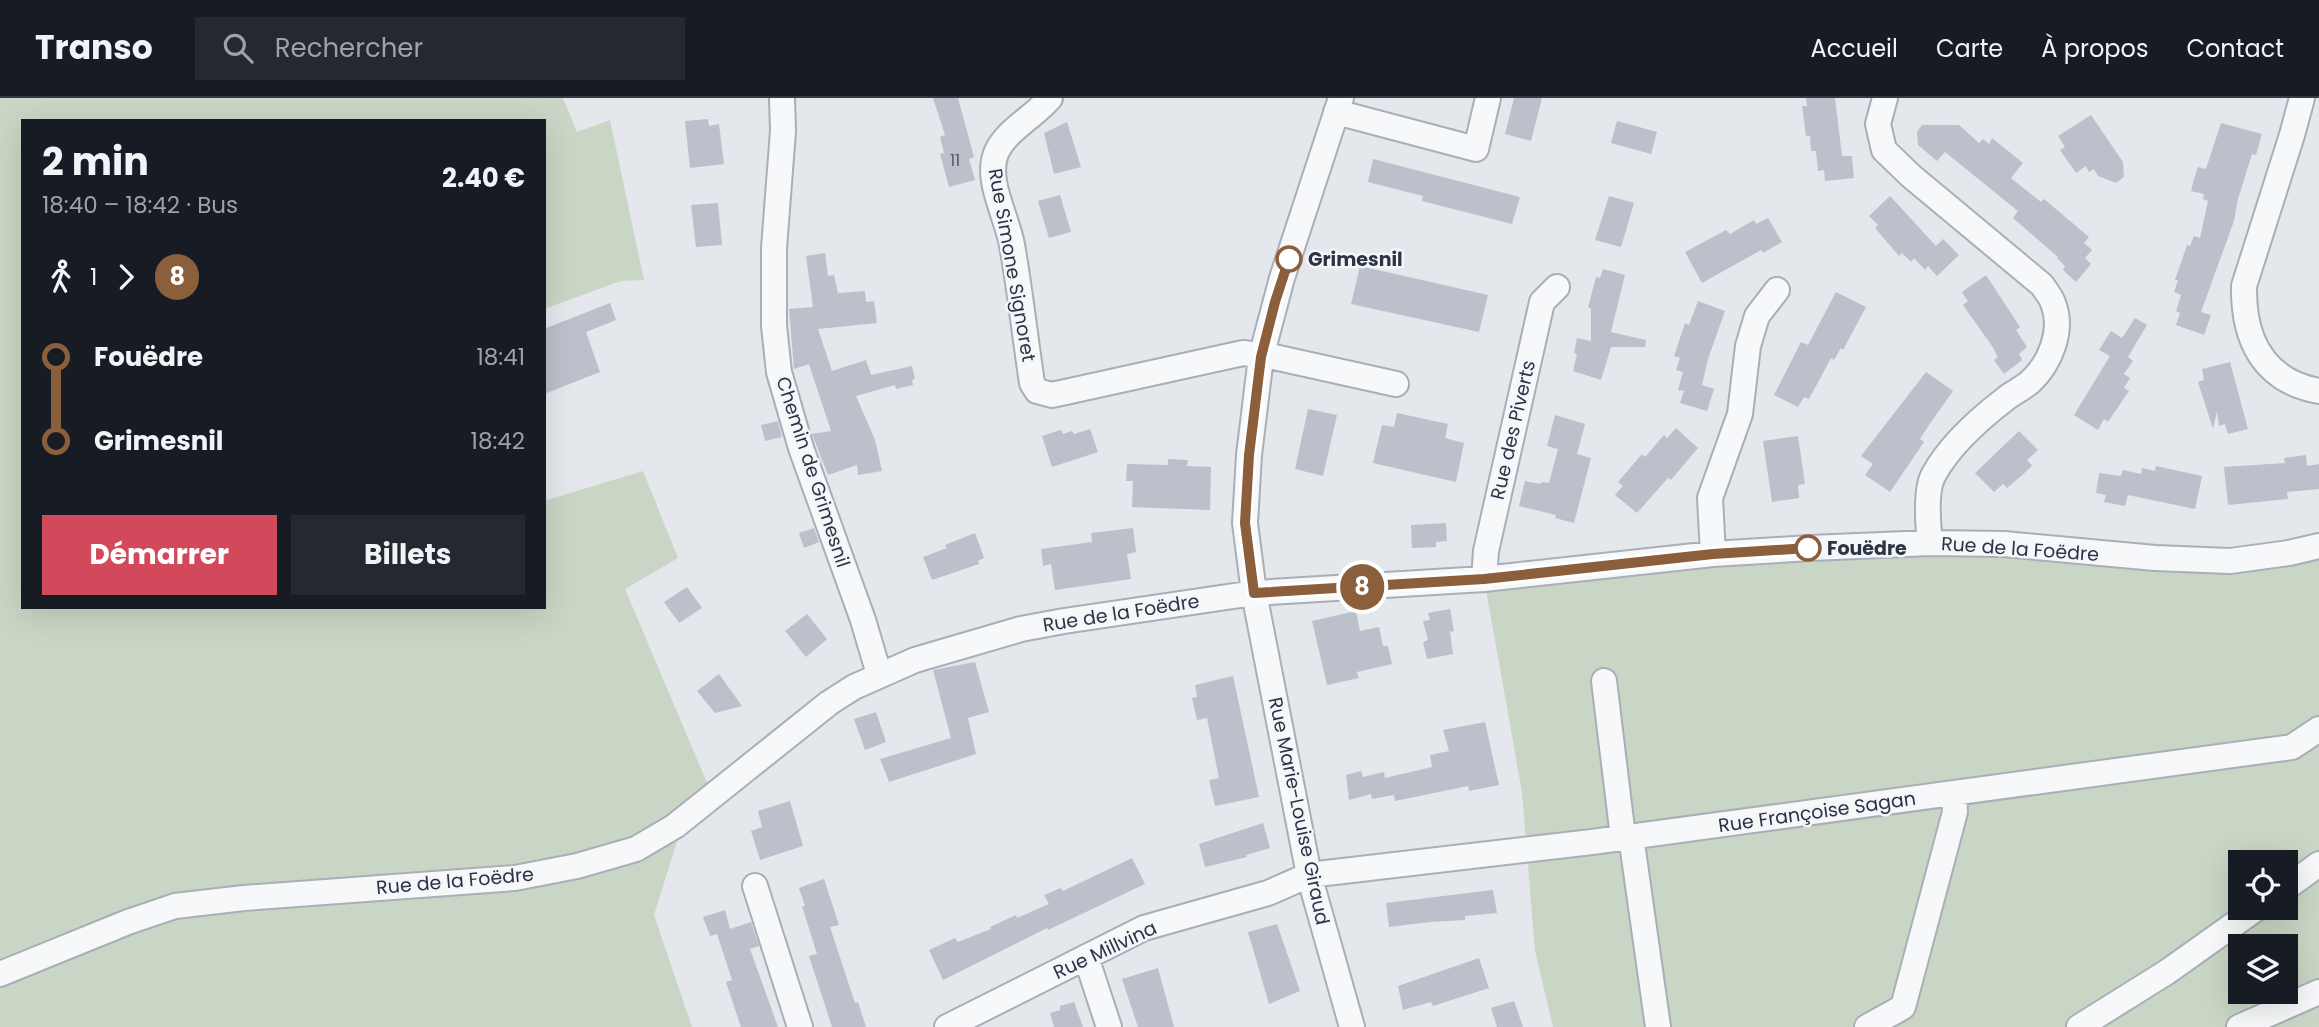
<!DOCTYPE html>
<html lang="fr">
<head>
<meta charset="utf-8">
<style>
	:root { --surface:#171b24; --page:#242831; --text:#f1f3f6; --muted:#9ea1a6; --line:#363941; --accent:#d1495b }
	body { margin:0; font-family:Poppins,sans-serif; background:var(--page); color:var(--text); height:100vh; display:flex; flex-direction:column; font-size:26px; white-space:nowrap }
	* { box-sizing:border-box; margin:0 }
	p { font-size:23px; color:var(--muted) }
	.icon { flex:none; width:38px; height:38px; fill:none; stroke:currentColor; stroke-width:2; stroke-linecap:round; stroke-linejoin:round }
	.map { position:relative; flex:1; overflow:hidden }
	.panel { position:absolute; left:21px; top:21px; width:525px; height:490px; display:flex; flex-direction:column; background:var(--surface); border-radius:0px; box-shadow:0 7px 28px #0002 }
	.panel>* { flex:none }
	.badge { padding:0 14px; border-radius:23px; font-size:24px; line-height:46px }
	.fabs { position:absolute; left:2228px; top:752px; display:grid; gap:14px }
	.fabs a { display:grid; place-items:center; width:70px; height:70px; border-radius:0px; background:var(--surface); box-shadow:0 7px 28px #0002; font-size:35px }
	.map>.badge { position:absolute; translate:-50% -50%; box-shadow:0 0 0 4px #fff }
	.legs { display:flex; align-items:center; gap:10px; height:77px; padding:0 21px; font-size:23px }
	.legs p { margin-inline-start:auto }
	.head { display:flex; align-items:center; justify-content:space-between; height:119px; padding:0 21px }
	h1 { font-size:38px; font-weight:700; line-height:52px }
	.button { display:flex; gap:14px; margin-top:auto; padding:14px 21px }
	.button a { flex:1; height:80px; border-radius:0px; background:var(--accent); color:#fff; font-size:28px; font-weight:700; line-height:80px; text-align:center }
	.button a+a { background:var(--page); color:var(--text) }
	ul { padding:0 21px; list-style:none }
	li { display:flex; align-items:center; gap:24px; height:84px; font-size:26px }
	li i { display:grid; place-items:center; width:10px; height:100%; margin:0 9px; background:currentColor }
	li i::after { content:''; width:18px; height:18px; margin:-9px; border:5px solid; border-radius:50%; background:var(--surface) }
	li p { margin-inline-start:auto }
	li:first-child i { background:linear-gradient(#0000 50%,currentColor 0) }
	li:last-child i { background:linear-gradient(currentColor 50%,#0000 0) }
	header { display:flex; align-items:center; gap:42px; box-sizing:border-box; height:98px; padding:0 35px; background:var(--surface); border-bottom:2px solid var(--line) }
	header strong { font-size:33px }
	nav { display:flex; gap:38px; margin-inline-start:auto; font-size:24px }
	.search { width:490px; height:63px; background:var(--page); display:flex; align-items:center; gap:18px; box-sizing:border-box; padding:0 24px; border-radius:0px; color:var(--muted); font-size:26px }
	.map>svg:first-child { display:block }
</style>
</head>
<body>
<header>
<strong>Transo</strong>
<div class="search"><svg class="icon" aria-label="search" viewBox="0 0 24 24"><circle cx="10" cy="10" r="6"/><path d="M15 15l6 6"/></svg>Rechercher</div>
<nav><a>Accueil</a><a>Carte</a><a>À propos</a><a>Contact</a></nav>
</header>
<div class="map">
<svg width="2319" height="929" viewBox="0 0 2319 929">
	<rect width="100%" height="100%" fill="#e4e7ec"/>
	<!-- green -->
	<path fill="#c9d6c5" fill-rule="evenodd" d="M0,0H563L577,34L610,22L644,182L621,183L544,211V23H23V509H544V403L643,373L678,460L625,491L713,699L678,740L654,817L692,929H0Z
		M1930,445L2155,460L2319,448V929H1553L1535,853L1522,694L1484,481ZM2240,765H2286V810H2240ZM2240,849H2286V894H2240Z"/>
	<!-- building -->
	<path fill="#bbc0ca" d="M933,0H958L974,59L969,61L975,82L949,89L940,56L944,55L940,39L945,37Z
		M1514,0H1542L1531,43L1505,36Z
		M1806,0H1835L1842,58H1852L1854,80L1825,83L1824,72L1818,73L1816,53H1811L1810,38H1806L1802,8H1807Z
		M2091,17L2123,64L2124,79L2116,85L2098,78L2094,71L2089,74L2086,68L2076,75L2060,52L2065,49L2058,38Z
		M708,21L709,28L719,26L724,66L690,70L685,23Z
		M1617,23L1657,34L1651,56L1611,45Z
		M1067,24L1081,69L1054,76L1044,35Z
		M2221,25L2262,36L2256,57L2252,56L2238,101L2234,123L2201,214L2211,217L2204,237L2176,227L2180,215L2176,213L2181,197L2174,194L2178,182H2175L2187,147L2190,148L2194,138L2200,140L2208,103L2203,101L2204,96L2191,93L2194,81L2198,69L2206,71Z
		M1922,27H1959L1979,45L1983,41L1989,46L1992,40L2023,65L2011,80L2041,104L2044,101L2089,139L2084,145L2092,152L2085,160L2091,166L2076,184L2063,172L2065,168L2057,160L2058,159L2013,120L2018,113L1945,54L1937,63L1918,47L1917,34Z
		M1373,61L1520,99L1512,126L1422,103L1423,98L1368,84Z
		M1060,97L1071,134L1049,140L1038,103Z
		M1609,98L1634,105L1621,149L1595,142Z
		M1890,98L1936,148L1943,141L1959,157L1937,178L1928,168L1925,172L1914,160L1911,164L1902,155L1899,158L1875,130L1878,127L1869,118Z
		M718,105L722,147L696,149L691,107Z
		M1768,120L1782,144L1763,155L1761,152L1702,185L1685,154L1726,132L1730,136L1754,122L1756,126Z
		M825,155L828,178L834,177L838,195L865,193L866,204L874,203L877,225L818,231L832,273L866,262L871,277L912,268L915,281L912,282L913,287L896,291L895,287L856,298L875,342L882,373L858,377L857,367L828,377L812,336L831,333L809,266L794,271L789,211L813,209L806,158Z
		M1360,168L1488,197L1479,234L1351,206Z
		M1603,171L1625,177L1611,234L1646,242L1645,249H1611L1601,282L1573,273L1577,256L1574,255L1577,240L1591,243V210H1588L1596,179L1600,180Z
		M1986,177L2020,229L2016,232L2027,249L2019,256L2022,262L2004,276L1994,262L1998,259L1992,248L1963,207L1968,203L1962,194Z
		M1836,194L1866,209L1843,252L1841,250L1834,262L1831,260L1809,301L1804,299L1798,309L1774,297L1801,244L1808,247Z
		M1698,203L1725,213L1708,261L1702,287L1714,291L1707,313L1680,305L1684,293L1678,292L1683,274L1676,272L1680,260L1674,258L1685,225L1689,227Z
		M610,205L616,222L586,234L600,274L544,296V231Z
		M2135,220L2147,227L2128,259L2133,263L2124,276L2130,280L2124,290L2129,293L2108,324L2104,321L2098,332L2074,317L2110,258L2099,252L2111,233L2122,240Z
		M2230,264L2248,331L2228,336L2225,326L2219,328L2217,313L2213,331L2198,284L2204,282L2202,271Z
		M1926,274L1953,293L1931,324L1920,341L1924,344L1890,394L1865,377L1873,366L1861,358Z
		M1308,311L1337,317L1323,378L1295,371Z
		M1397,315L1448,326L1445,340L1464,345L1456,384L1373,365L1382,327L1394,329Z
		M1555,317L1585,326L1577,356L1591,360L1574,425L1555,420L1556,417L1519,408L1525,383L1540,386L1542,384L1549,385L1558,351L1547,348Z
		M778,323L782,339L765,343L761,327Z
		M1676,330L1698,350L1671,382L1668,380L1637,415L1615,397L1623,388L1618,384L1642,356L1645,359L1664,337L1667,340Z
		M1090,331L1098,354L1052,369L1042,338L1061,332L1063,336L1072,333L1074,336Z
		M2019,333L2038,352L2027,362L2032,368L2020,379L2007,390L2003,386L1994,394L1975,375Z
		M1798,338L1805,386L1798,387L1799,400L1772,404L1763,343Z
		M2306,357L2307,368L2319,366V391L2287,394L2288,401L2228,407L2224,369L2285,365L2284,360Z
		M1168,361L1188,362L1187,368L1211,369L1210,412L1132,409L1133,383H1126L1127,366L1168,367Z
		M2156,368L2202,378L2195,411L2128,397L2125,408L2104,404L2106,397L2096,395L2099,375L2121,378L2123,372L2141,376L2142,370L2155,373Z
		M1446,425L1447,443L1436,444V449L1412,450L1411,427Z
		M814,430L819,444L804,450L799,435Z
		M1133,430L1136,454L1127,456L1131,481L1055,492L1051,466L1043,468L1041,451L1092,444L1091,435Z
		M975,435L984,460L978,463L979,466L932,482L923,459L947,450L945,447Z
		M687,489L702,510L679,525L664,504Z
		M1450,511L1454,533L1450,534L1453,556L1427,561L1423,544L1428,542L1423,523L1430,522L1428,515Z
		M1356,513L1360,533L1379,529L1383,548H1388L1392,566L1357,574L1359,580L1327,587L1312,523Z
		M807,516L827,541L806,559L785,533Z
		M975,564L989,614L968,620L976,656L889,684L880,661L951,640L933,572Z
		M719,576L742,608L715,615L697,593Z
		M1233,578L1259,699L1215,708L1209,682L1219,680L1207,620L1197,622L1192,600L1197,599L1195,587Z
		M876,614L886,644L865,652L854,621Z
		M1485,624L1499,687L1469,693L1468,688L1395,703L1394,697L1372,701L1371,696L1349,702L1346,677L1361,673L1363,679L1384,674L1385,680L1432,669L1430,657L1449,653L1443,632Z
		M790,703L803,748L760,762L751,733L762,729L758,713Z
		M1263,725L1270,750L1246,757L1247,759L1205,769L1199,746Z
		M1132,760L1145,786L1048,832L1047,830L943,882L929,852L955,840L958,844L991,831L990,829L1016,817L1017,820L1049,806L1044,797L1061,790L1063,793Z
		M824,781L839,827L830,829L855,905L858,904L866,929H832L809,858L817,856L802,808H805L799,790Z
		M1493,792L1497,815L1465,818V822L1430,824L1389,829L1386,805Z
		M725,812L730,831L751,824L759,848L750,851L778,929H741L726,884L732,882L717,836L710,838L703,819Z
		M1277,826L1300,893L1269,906L1248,834Z
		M1479,860L1489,890L1433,908L1431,904L1403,912L1398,888Z
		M1158,870L1174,929H1138L1122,881Z
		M1514,903L1523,929H1497L1491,910Z
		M1074,904L1083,929H1054L1050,915L1060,912V908Z"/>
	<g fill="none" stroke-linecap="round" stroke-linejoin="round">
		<!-- minor casing -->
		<g stroke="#a9aeb7" stroke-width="28">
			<path id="minor" d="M782,0L783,33L774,150V228L779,274L801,350L863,522L879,576
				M1050,0C1035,18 1007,32 997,53C984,81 1007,118 1012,147C1020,192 1025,239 1032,285L1037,293L1052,297L1243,255L1274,259L1396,286
				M1341,0L1282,180L1261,259L1249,357L1245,425L1254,495L1309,777L1352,929
				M1885,0L1878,26L1884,52L1911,78L2042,187C2046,193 2051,199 2053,205C2064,232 2050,266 2030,284C2022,291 2012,295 2004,302C1978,322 1950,347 1934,376C1925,391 1928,427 1930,445
				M2302,0L2292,37L2244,188C2243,241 2263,283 2319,293
				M1336,14L1476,51L1488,0
				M1713,456L1710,400L1740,316L1748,248L1757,218L1777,192
				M1484,481L1486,453L1542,204L1557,189
				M1604,583L1623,739
				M1631,738L1658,929
				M755,788L800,929
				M2286,790L2319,766
				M1086,859L1109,929
				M0,876L128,824L175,808L244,800L515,780L577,768L636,751L675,728L829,605L854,589L915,562L1021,531L1064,523L1254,495L1484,481L1713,456L1810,450L1930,445L2004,446L2155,460L2230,463L2289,455L2319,448
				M947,929L1144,830L1268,795L1309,777L1592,744L2292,649L2319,631
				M1867,929L1903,909L1955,714L1954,696
				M2079,929L2167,874L2257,810
				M2239,929L2319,894"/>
		</g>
		<!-- minor -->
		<use href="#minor" stroke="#f7f8fa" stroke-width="24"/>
	</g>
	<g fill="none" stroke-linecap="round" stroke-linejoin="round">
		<!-- line-1 casing -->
		<g stroke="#fff" stroke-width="16">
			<path id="line-1" d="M1289,161L1275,204L1261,259L1249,357L1245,425L1254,495L1484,481L1713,456L1808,450"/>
		</g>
		<!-- line-1 -->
		<use href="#line-1" stroke="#8b5e3c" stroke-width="10"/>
	</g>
	<!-- markers -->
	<g fill="#fff" stroke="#8b5e3c" stroke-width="3.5">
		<circle cx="1289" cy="161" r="12"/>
		<circle cx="1808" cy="450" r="12"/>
	</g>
	<g text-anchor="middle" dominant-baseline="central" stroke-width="5" stroke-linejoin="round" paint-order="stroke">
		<!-- number labels -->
		<g font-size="16" fill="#4f5766">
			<text x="955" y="62">11</text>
		</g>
		<!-- stop labels -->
		<g font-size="19" font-weight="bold" fill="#2b3445" stroke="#f4f6f9" text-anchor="start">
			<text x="1308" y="161">Grimesnil</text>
			<text x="1827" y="450">Fouëdre</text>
		</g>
		<!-- street labels -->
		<g font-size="19" fill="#2b3445" stroke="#f4f6f9">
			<text transform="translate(1012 167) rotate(80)">Rue Simone Signoret</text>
			<text transform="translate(1513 332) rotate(-77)">Rue des Piverts</text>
			<text transform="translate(813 374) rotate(72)">Chemin de Grimesnil</text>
			<text transform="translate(2020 451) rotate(4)">Rue de la Foëdre</text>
			<text transform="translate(1121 515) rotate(-9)">Rue de la Foëdre</text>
			<text transform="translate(1299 713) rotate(78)">Rue Marie-Louise Giraud</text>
			<text transform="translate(1817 714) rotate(-8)">Rue Françoise Sagan</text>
			<text transform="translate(455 783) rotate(-5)">Rue de la Foëdre</text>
			<text transform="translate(1105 852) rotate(-25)">Rue Millvina</text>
		</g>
	</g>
</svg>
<div class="fabs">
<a><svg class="icon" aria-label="locate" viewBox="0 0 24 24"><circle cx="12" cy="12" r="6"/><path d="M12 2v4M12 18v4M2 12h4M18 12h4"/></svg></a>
<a><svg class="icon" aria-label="layers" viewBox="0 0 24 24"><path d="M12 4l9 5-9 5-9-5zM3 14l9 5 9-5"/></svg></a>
</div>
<b class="badge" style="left:1362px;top:489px;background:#8b5e3c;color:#fff">8</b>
<section class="panel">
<div class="head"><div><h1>2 min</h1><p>18:40 – 18:42 · Bus</p></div><b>2.40 €</b></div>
<div class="legs"><svg class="icon" aria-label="walk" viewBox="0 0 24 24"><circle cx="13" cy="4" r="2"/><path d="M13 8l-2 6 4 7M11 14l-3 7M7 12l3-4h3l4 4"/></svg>1<svg class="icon" aria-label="forward" viewBox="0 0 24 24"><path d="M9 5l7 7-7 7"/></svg><b class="badge" style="background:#8b5e3c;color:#fff">8</b></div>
<ul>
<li><i style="color:#8b5e3c"></i><b>Fouëdre</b><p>18:41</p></li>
<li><i style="color:#8b5e3c"></i><b>Grimesnil</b><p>18:42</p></li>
</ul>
<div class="button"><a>Démarrer</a><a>Billets</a></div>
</section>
</div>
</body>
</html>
